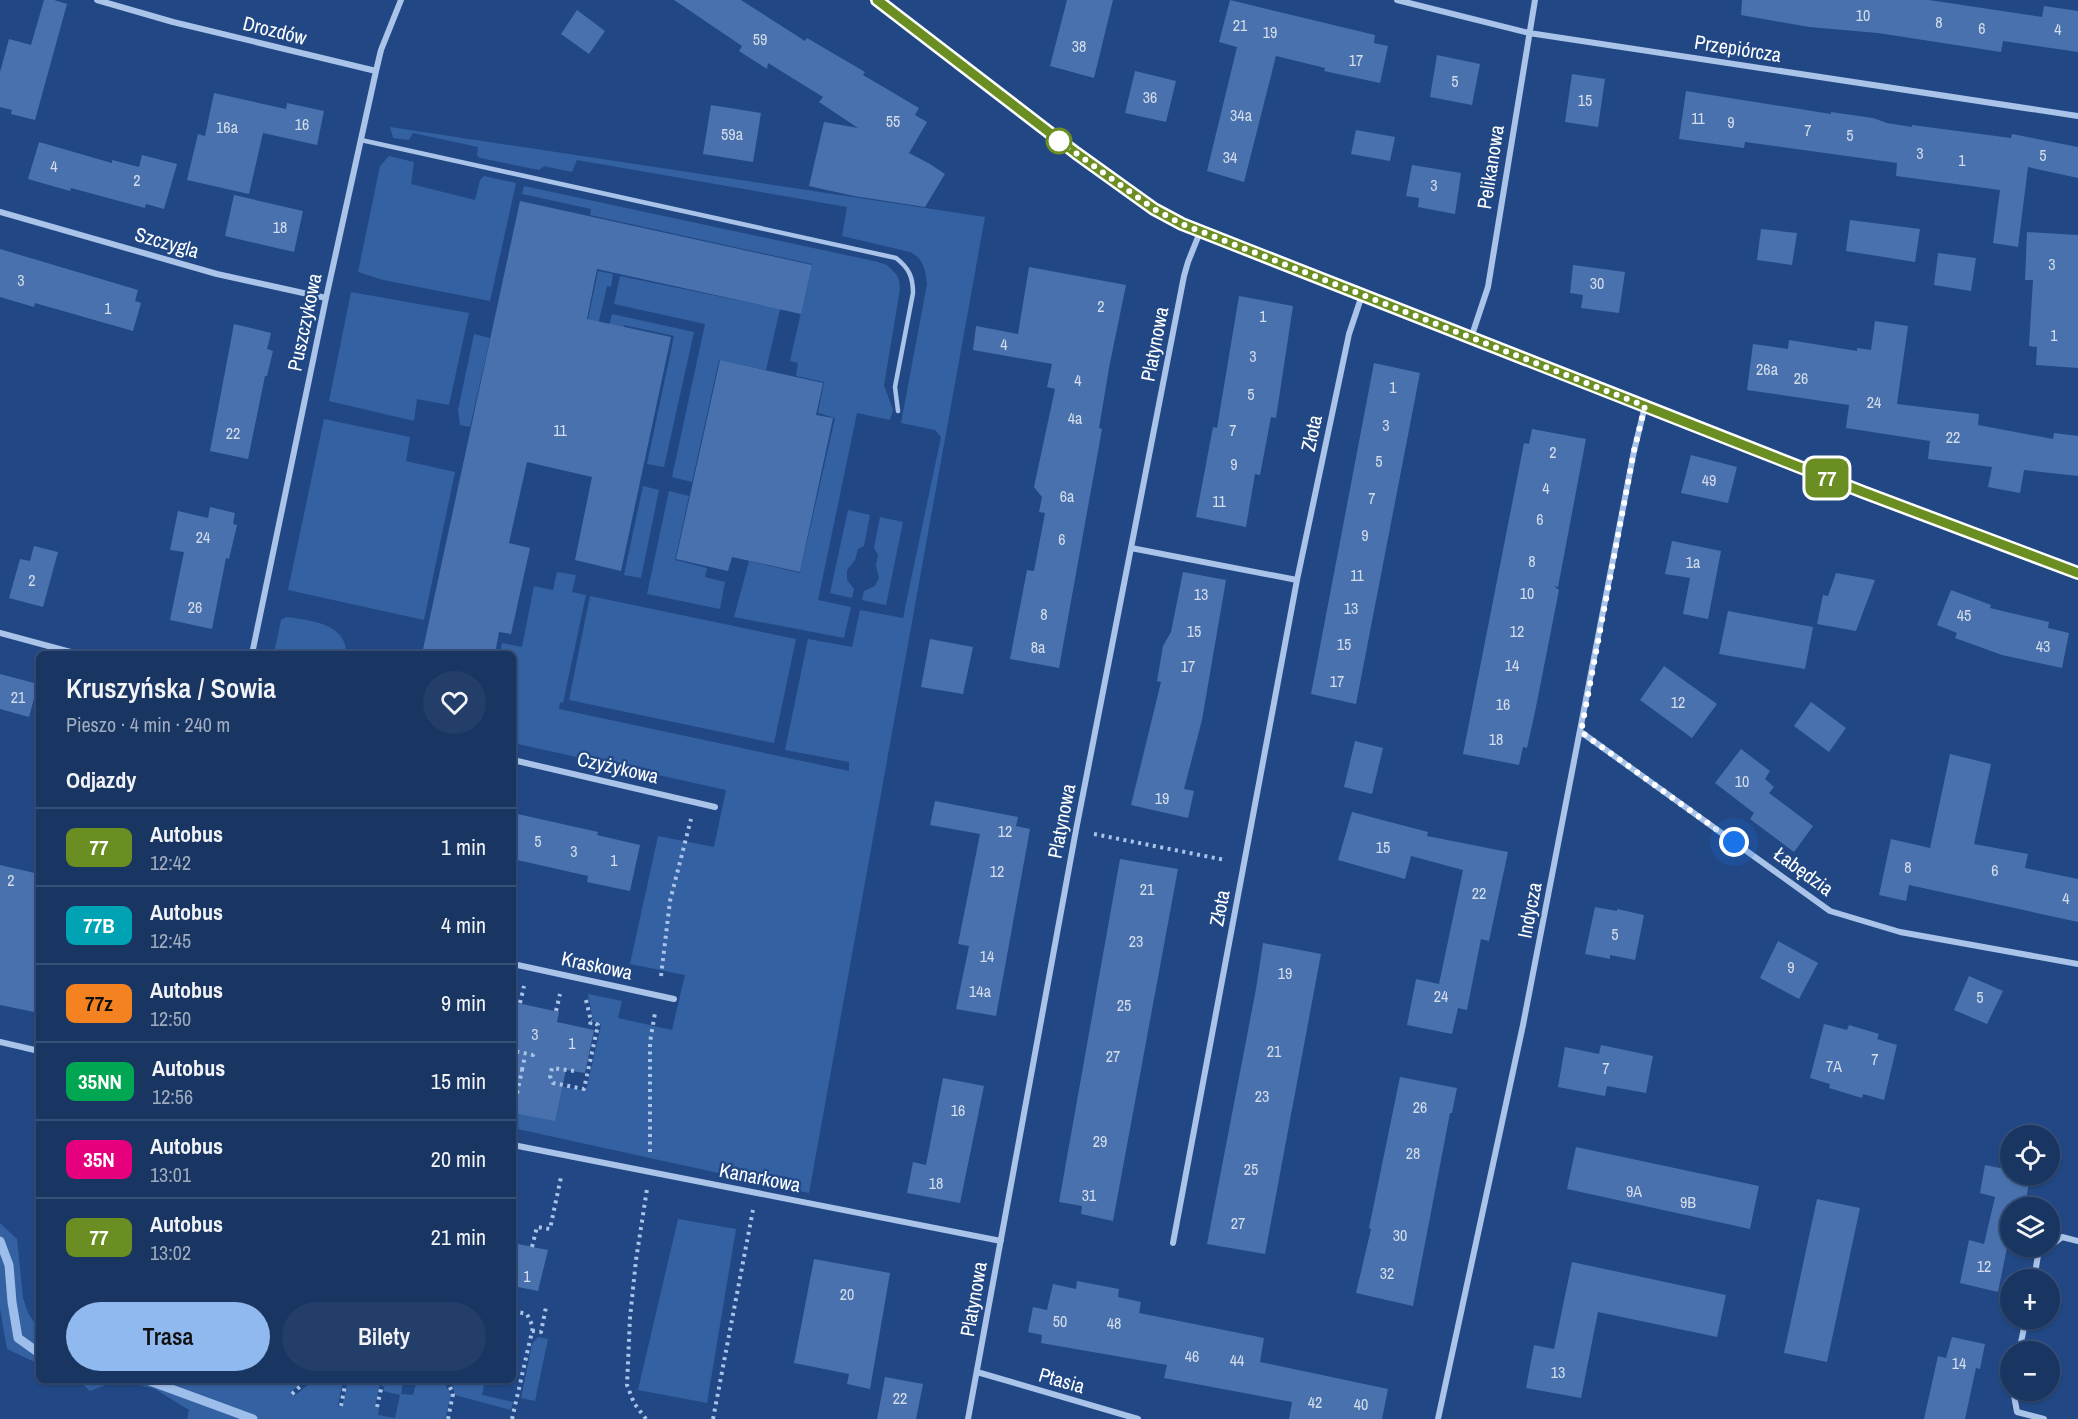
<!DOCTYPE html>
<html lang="pl">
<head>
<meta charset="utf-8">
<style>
	:root { --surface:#193663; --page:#223e69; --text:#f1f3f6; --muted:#9fabbe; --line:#375078; --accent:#90b9f0 }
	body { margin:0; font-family:"Archivo Narrow",sans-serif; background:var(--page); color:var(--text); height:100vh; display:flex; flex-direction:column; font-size:22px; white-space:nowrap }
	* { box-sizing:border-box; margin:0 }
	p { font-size:20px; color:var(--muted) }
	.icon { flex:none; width:33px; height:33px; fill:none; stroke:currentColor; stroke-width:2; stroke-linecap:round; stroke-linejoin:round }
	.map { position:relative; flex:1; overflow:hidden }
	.sheet { position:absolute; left:36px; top:651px; width:480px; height:732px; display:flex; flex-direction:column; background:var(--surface); border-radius:9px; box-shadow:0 2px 4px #0004,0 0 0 2px var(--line) }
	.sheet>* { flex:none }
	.badge { padding:0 12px; border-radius:9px; font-size:21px; line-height:39px }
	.controls { position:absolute; left:2000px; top:1125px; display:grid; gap:12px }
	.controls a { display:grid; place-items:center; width:60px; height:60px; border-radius:50%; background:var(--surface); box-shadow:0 2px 4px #0004,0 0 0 2px var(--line); font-size:30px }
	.you { position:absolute; width:30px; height:30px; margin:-15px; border:4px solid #fff; border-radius:50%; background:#1a73e8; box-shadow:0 0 0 9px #1a73e833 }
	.map>.badge { position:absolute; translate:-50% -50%; box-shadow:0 0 0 3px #fff }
	h2 { padding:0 30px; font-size:22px; line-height:54px }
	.round { display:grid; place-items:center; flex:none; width:63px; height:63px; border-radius:32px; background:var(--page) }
	.headline { display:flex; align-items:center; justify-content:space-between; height:102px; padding:0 30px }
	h1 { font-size:28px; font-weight:600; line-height:45px }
	.button { display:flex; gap:12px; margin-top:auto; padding:12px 30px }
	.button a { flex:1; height:69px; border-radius:36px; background:var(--accent); color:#111; font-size:24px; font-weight:600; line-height:69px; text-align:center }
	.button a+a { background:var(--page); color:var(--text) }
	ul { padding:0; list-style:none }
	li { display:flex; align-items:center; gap:18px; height:78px; padding:0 30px; border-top:2px solid var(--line) }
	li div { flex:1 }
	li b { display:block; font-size:22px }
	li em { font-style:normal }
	li .badge { min-width:66px; font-weight:700; text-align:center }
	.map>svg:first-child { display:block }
</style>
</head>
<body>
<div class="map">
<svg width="2078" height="1419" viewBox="0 0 2078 1419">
	<rect width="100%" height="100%" fill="#214884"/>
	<!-- green -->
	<path fill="#3461a1" d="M390,127L985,217L809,1193L513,1128V1119L528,1057L545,1083L586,1091L601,1025L593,1021L588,994L622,1001L618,1018L672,1030L685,975L630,964L658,836L714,847L726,790L513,743V654H500L502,643L522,647L534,586L553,590L557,572L576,575L572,592L586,595L563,703L560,702L559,709L849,771V762L785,750L808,639L852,647L860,610L903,618L941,437L935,430L901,423L927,284C925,269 924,259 910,252L842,236L847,207L577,160L572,172L544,166L539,170L480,158L477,155L478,147L413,133L409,140L393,138Z
		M389,156L414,162L411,184L475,200L480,180L484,176L516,183L490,301L383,280L358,272L380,166Z
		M524,186L874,261L887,265L896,274L899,280L900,289L884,385L893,410L890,420L857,413L818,600L851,607L844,638L734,617L749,561L800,573L835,418L818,413L824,382L796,376L798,363L790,361L812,264L590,215L591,209L522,194Z
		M598,271L613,274L611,287L607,286L585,382L577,373Z
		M620,276L780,309L766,370L719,360L692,482L672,477L705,324L614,304Z
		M351,292L469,313L449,405L417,399L414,421L329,401Z
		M612,314L694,332L664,467L647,464L674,336L624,325L603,414L593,394Z
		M474,334L490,338L470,427L460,425L458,410Z
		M324,419L410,437L406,461L455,472L424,620L288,590Z
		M643,486L659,490L641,578L624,575Z
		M669,491L689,496L675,560L707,568L705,577L725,582L720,609L647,594Z
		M848,510L870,515L864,546L858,549L855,560L847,570V580L854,589L852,598L830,593Z
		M880,517L903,522L886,605L862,600L864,591L875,586L879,578L876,565L878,555L874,548Z
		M590,596L796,639L774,743L569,700Z
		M287,617C309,620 348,624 346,654H274L281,620Z
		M678,1219L736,1229L707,1403L638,1390Z
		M0,1223L17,1239L23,1298L28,1313L39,1330V1364L7,1349L0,1309Z
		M538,1337L548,1339L535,1401L521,1398L532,1344Z
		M78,1380H305L291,1392L294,1396L309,1384L310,1380H343L338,1406L342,1407L348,1380H381L375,1406L379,1408L378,1415L395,1418L400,1395L383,1391L386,1380H403L401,1394L413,1395L417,1380H446L445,1384L451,1395L445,1419H187L189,1410L155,1389L119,1380L90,1391Z
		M451,1380H485L482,1395L513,1402L511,1410L455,1395Z"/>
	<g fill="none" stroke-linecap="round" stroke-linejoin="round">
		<!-- stream -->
		<path stroke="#9dbdea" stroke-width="9" d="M0,1241L9,1265L12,1302L18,1338L39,1353
			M147,1380L253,1419"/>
	</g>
	<!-- building -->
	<path fill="#4971ad" d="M44,0H54L67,4L35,120L11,114L12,110L0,107V72L9,39L31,45Z
		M674,0H741L805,41L807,38L865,72L863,75L919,108L915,115L927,122L909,153L930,164L945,174L925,207L854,196L809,186L824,122L858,128L819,102L823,97L768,63L767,69L739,51L742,46Z
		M1067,0H1113L1094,78L1050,66Z
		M1230,0L1375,35L1374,43L1388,46L1380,83L1324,71L1325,68L1276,56L1244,182L1207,171L1237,47L1219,42Z
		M1742,0H1929L2042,17L2044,6L2078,11V52L2003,41L2001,52L1878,33L1809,27L1741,15Z
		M577,10L605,31L589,54L561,34Z
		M1437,55L1480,64L1472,105L1430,97Z
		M1135,71L1176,81L1166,122L1125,113Z
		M1572,74L1605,79L1598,127L1565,122Z
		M1686,91L1831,114V112L1873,118L1887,123L1912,127V125L2011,138L2012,134L2078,147V178L2028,167L2018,247L1993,243L2000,190L1896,176L1897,163L1745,142L1744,148L1679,139Z
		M214,93L286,109L287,103L324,111L317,145L263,133L249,194L187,180L198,134L205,136Z
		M711,105L761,113L753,162L703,154Z
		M1356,130L1395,137L1390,161L1351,154Z
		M39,142L112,163V160L139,167L142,155L177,164L164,209L146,204L145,208L71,188L70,191L28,179Z
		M1412,165L1461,173L1455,214L1418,207L1419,198L1406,196Z
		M234,195L303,211L294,252L225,236Z
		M520,201L812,265L801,314L597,269L587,319L671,337L621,571L575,560L592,477L527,462L509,543L530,548L511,634L499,632L495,654H422Z
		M1850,220L1920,229L1915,262L1846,251Z
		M1761,229L1797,233L1792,265L1757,260Z
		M2027,232L2078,235V368L2036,365L2037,347L2029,346L2033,280H2025Z
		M0,249L138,290L135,301L141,303L133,331L35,303L34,307L0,297Z
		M1938,253L1976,258L1971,291L1934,285Z
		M1573,265L1625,272L1619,313L1581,308L1583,295L1570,293Z
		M1029,267L1126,285L1109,368L1099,428L1102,429L1059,668L1010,659L1027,570L1034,571L1045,513L1039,512L1042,497L1034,487L1055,389L1047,387L1052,364L973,350L976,326L1018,334Z
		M1239,296L1293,306L1276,418L1271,417L1260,475L1255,474L1246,527L1196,517L1213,427L1217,428Z
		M1875,321L1908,326L1897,404L1979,414L1978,425L2053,439L2054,433L2078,436V476L2024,470L2020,493L1988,487L1992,467L1928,459L1930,441L1846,428L1849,405L1747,390L1753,344L1788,349L1789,340L1857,351V348L1871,350Z
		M234,324L271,333L267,349L273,351L267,376H265L248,459L210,451Z
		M720,360L823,383L816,415L833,418L800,572L732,557L728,571L676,559Z
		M1374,363L1420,373L1356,704L1311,694Z
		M1532,429L1586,439L1558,587L1554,586L1559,590L1535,712L1527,748L1523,747L1519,765L1463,754L1524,443L1529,444Z
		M1691,455L1737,467L1728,503L1681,493Z
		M210,507L235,513L233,524L237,525L229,559L226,558L212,629L170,620L184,552L170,550L178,511L208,518Z
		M1672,541L1721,551L1708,619L1683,614L1690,578L1665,574Z
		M34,546L58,552L43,607L9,598L20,559L30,561Z
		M1183,572L1226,580L1202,720L1184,789L1194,791L1188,818L1131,805L1161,682L1157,681L1163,646L1171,632Z
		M1836,573L1875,580L1856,631L1817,624L1823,595L1828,596Z
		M1951,590L1991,605L1990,608L2049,622L2048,628L2069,633L2062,668L2002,655L1955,638L1957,633L1937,625Z
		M1728,611L1813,627L1805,669L1719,654Z
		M930,639L973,647L963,694L921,687Z
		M1664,666L1717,704L1692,738L1640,700Z
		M0,674L38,684L29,717L0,709Z
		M1811,702L1846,728L1829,752L1794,726Z
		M1355,741L1383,748L1372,794L1344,787Z
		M1741,749L1770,771L1765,779L1774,787L1769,793L1813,826L1794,852L1750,819L1754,813L1715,783Z
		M1950,754L1991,764L1974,844L2028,854L2025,868L2078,879V922L1909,885L1906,901L1879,895L1891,839L1930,848Z
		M935,801L1018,817L1016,826L1030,829L996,1016L956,1009L969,946L958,944L980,834L930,825Z
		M1352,812L1428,832L1427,836L1508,852L1489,941L1481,939L1467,1010L1458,1008L1452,1034L1407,1025L1416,979L1439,984L1463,870L1411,856L1405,879L1338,860Z
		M513,813L598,832L597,835L640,845L630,891L587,882L588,876L513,859Z
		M1120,859L1178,869L1113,1221L1081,1214L1082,1206L1059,1202Z
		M0,865L39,874V1013L0,1005Z
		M1595,907L1617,911V909L1644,915L1635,960L1610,955V959L1585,954Z
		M1778,941L1818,963L1799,999L1760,978Z
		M1263,943L1321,954L1265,1254L1207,1244L1256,989Z
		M1969,976L2003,991L1987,1024L1954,1010Z
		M513,1002L559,1012L557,1022L594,1030L585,1073L566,1070L555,1121L513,1113Z
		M1824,1024L1847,1030L1849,1025L1879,1034L1877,1039L1897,1045L1884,1100L1863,1094L1862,1098L1829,1088L1830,1084L1810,1078Z
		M1601,1045L1653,1056L1646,1093L1607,1086L1605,1096L1558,1087L1565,1047L1599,1054Z
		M1400,1077L1457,1088L1452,1113H1450L1413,1306L1356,1293L1371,1229L1369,1228Z
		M943,1078L984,1086L960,1203L907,1193L913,1162L926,1165Z
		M1576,1147L1759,1186L1750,1229L1567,1189Z
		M1985,1165L2010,1170V1174H2031L2024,1208H2010V1233L1998,1292L1960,1283L1969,1240L1984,1244L1995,1197L1980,1193Z
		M1817,1199L1860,1208L1827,1362L1784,1353Z
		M513,1243L548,1250L538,1291L513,1286Z
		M814,1259L890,1273L870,1389L847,1384L849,1374L794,1363Z
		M1572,1262L1726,1295L1717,1337L1598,1312L1581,1398L1526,1388L1534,1345L1554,1349Z
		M1077,1281L1119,1289L1118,1297L1141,1302L1139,1313L1264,1338L1260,1362L1388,1389L1382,1419H1289L1292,1402L1164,1378L1167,1365L1041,1343L1042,1335L1028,1332L1033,1307L1047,1310L1053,1284L1076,1289Z
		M1952,1337L1985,1344L1980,1369L1976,1368L1965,1419H1924L1938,1356L1946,1358Z
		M885,1377L923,1384L916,1419H877Z"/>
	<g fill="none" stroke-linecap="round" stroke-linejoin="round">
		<!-- path -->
		<path stroke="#a9c3e9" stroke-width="4" stroke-dasharray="3 4.5" stroke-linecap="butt" d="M1094,834L1225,860
			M661,976L670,901L691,819
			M586,1000L591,1021L589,1029
			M520,1003L524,986
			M556,1011L560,994
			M513,1056L514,1051L533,1055L534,1053
			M513,1068L522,1070L513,1113
			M522,1070L525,1056
			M574,1071L552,1068L550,1076L553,1083L584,1089L598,1025L591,1021
			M650,1152V1042L655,1013
			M532,1247L537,1227L550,1229L561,1177
			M532,1331L541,1332L546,1307
			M292,1394L307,1380
			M341,1406L346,1380
			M377,1407L383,1380
			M448,1419L453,1394L448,1383V1380
			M512,1419L533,1327L527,1314L513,1311
			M646,1419L634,1403L627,1385L630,1318L636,1260L647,1189
			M713,1419L753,1210"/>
		<!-- service -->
		<path stroke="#a9c3e9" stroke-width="4.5" d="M361,140L896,258C909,268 913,277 913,293L895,387L898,411"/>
		<!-- minor -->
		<path stroke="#a9c3e9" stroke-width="6" d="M97,0L173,22L376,71
			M1397,0L1529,33L2078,116
			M0,212L217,274L326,298
			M1471,338L1488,287L1535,0
			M1131,548L1297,580
			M0,633L78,654
			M252,654L326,298L376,71L381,50L401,0
			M1581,732L1830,911L1900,932L2078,964
			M513,760L715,807
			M513,964L674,999
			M0,1042L39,1051
			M513,1145L1001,1241
			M1173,1243L1297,580L1349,334L1362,295
			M2034,1280L2038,1255L2062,1237L2078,1241
			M2019,1352L2026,1318
			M977,1372L1138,1419
			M2013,1390L2017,1412L2044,1419
			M968,1419L1076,830L1184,276L1188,262L1200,232
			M1438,1419L1523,1025L1634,451L1645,406"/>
		<!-- tertiary -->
		<path stroke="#a9c3e9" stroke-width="10" d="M876,0L1059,141L1154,209L1182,224L1841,483L2078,573"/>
	</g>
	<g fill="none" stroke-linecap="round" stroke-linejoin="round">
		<!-- line casing -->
		<g stroke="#fff" stroke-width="14">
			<path id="line" d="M877,0L1076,153L1154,209L1182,224L1863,492L2078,573"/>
		</g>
		<!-- line -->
		<use href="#line" stroke="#6b8e23" stroke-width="9"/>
		<!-- walk -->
		<path stroke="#fff" stroke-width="6" stroke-dasharray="0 10.8" d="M1059,141L1154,209L1182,224L1645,406L1634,451L1581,732L1734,842"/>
	</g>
	<!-- markers -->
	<circle fill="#fff" stroke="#6b8e23" stroke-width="3" cx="1059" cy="141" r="12"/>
	<g text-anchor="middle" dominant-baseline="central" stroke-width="4.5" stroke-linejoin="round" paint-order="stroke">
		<!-- number labels -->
		<g font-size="16" fill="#d2dcea">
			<text x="1863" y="15">10</text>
			<text x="1939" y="22">8</text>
			<text x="1240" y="25">21</text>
			<text x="1982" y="28">6</text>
			<text x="2058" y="29">4</text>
			<text x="1270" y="32">19</text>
			<text x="760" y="39">59</text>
			<text x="1079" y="46">38</text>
			<text x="1356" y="60">17</text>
			<text x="1455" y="81">5</text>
			<text x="1150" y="97">36</text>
			<text x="1585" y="100">15</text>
			<text x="1241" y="115">34a</text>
			<text x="1698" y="118">11</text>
			<text x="893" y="121">55</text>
			<text x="1731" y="122">9</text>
			<text x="302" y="124">16</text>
			<text x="227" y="127">16a</text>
			<text x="1808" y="130">7</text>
			<text x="732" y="134">59a</text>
			<text x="1850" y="135">5</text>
			<text x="1920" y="153">3</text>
			<text x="2043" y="155">5</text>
			<text x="1230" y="157">34</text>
			<text x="1962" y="160">1</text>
			<text x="54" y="166">4</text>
			<text x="137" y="180">2</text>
			<text x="1434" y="185">3</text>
			<text x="280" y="227">18</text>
			<text x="2052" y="264">3</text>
			<text x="21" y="280">3</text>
			<text x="1597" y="283">30</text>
			<text x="1101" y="306">2</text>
			<text x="108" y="308">1</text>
			<text x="1263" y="316">1</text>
			<text x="2054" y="335">1</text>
			<text x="1004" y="344">4</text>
			<text x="1253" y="356">3</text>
			<text x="1767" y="369">26a</text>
			<text x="1801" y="378">26</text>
			<text x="1078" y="380">4</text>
			<text x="1393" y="387">1</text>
			<text x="1251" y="394">5</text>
			<text x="1874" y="402">24</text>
			<text x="1075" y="418">4a</text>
			<text x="1386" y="425">3</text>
			<text x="560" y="430">11</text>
			<text x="1233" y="430">7</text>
			<text x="233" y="433">22</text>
			<text x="1953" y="437">22</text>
			<text x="1553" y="452">2</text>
			<text x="1379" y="461">5</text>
			<text x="1234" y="464">9</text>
			<text x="1709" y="480">49</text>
			<text x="1546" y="488">4</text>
			<text x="1067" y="496">6a</text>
			<text x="1372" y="498">7</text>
			<text x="1219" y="501">11</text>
			<text x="1540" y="519">6</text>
			<text x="1365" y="535">9</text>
			<text x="203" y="537">24</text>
			<text x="1062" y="539">6</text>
			<text x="1532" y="561">8</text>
			<text x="1693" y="562">1a</text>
			<text x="1357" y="575">11</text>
			<text x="32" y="580">2</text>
			<text x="1527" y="593">10</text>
			<text x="1201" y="594">13</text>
			<text x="195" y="607">26</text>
			<text x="1351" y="608">13</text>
			<text x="1044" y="614">8</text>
			<text x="1964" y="615">45</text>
			<text x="1194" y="631">15</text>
			<text x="1517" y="631">12</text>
			<text x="1344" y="644">15</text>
			<text x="2043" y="646">43</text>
			<text x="1038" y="647">8a</text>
			<text x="1512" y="665">14</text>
			<text x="1188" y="666">17</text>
			<text x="1337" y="681">17</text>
			<text x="18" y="697">21</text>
			<text x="1678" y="702">12</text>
			<text x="1503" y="704">16</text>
			<text x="1496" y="739">18</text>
			<text x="1742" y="781">10</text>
			<text x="1162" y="798">19</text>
			<text x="1005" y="831">12</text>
			<text x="538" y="841">5</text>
			<text x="1383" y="847">15</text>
			<text x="574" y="851">3</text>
			<text x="614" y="860">1</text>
			<text x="1908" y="867">8</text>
			<text x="1995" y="870">6</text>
			<text x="997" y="871">12</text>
			<text x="11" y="880">2</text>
			<text x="1147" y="889">21</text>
			<text x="1479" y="893">22</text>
			<text x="2066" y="898">4</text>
			<text x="1615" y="934">5</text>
			<text x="1136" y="941">23</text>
			<text x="987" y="956">14</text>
			<text x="1791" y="967">9</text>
			<text x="1285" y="973">19</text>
			<text x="980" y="991">14a</text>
			<text x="1441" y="996">24</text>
			<text x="1980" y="997">5</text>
			<text x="1124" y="1005">25</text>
			<text x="535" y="1034">3</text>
			<text x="572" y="1043">1</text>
			<text x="1274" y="1051">21</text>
			<text x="1113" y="1056">27</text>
			<text x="1875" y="1059">7</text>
			<text x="1834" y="1066">7A</text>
			<text x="1606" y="1068">7</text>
			<text x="1262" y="1096">23</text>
			<text x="1420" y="1107">26</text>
			<text x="958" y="1110">16</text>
			<text x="1100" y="1141">29</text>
			<text x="1413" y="1153">28</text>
			<text x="1251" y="1169">25</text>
			<text x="936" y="1183">18</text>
			<text x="1634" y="1191">9A</text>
			<text x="1089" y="1195">31</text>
			<text x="1688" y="1202">9B</text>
			<text x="1238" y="1223">27</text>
			<text x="1400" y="1235">30</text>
			<text x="1984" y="1266">12</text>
			<text x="1387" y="1273">32</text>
			<text x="527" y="1276">1</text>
			<text x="847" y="1294">20</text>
			<text x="1060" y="1321">50</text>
			<text x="1114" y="1323">48</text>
			<text x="1192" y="1356">46</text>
			<text x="1237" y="1360">44</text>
			<text x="1959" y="1363">14</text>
			<text x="1558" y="1372">13</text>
			<text x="900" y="1398">22</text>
			<text x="1315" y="1402">42</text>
			<text x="1361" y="1404">40</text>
		</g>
		<!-- street labels -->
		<g font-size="20" fill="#fff" stroke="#214884">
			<text transform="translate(275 30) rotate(14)">Drozdów</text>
			<text transform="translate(1738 48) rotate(9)">Przepiórcza</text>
			<text transform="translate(1490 167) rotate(-81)">Pelikanowa</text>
			<text transform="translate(167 242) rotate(16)">Szczygla</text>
			<text transform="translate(304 322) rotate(-78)">Puszczykowa</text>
			<text transform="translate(1154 344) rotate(-79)">Platynowa</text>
			<text transform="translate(1311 433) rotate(-78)">Złota</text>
			<text transform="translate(618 767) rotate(13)">Czyżykowa</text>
			<text transform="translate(1061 821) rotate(-79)">Platynowa</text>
			<text transform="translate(1804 871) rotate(36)">Łabędzia</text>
			<text transform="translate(1219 908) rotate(-79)">Złota</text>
			<text transform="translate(1529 910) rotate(-79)">Indycza</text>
			<text transform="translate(597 965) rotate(12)">Kraskowa</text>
			<text transform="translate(760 1177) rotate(11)">Kanarkowa</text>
			<text transform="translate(973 1299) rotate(-80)">Platynowa</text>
			<text transform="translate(1062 1380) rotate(16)">Ptasia</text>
		</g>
	</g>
</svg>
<div class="controls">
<a><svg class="icon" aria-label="locate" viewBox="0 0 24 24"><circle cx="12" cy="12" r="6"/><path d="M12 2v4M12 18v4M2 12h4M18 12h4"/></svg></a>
<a><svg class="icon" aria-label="layers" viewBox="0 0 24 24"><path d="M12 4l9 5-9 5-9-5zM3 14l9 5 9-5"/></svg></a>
<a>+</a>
<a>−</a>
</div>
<div class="you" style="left:1734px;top:842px"></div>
<b class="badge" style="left:1827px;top:478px;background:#6b8e23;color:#fff">77</b>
<section class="sheet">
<div class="headline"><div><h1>Kruszyńska / Sowia</h1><p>Pieszo · 4 min · 240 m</p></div><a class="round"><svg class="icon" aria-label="heart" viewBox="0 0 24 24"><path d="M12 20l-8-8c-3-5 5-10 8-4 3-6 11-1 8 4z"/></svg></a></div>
<h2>Odjazdy</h2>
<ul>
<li><span class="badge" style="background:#6b8e23;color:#fff">77</span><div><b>Autobus</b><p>12:42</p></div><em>1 min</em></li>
<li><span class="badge" style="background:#00a3b4;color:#fff">77B</span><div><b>Autobus</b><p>12:45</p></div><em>4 min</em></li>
<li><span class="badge" style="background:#f58220;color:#111">77z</span><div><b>Autobus</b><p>12:50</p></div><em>9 min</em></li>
<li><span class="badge" style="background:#00a651;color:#fff">35NN</span><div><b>Autobus</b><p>12:56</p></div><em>15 min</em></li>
<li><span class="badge" style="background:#e6007e;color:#fff">35N</span><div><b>Autobus</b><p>13:01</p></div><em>20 min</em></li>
<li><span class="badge" style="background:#6b8e23;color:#fff">77</span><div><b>Autobus</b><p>13:02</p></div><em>21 min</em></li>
</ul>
<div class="button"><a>Trasa</a><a>Bilety</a></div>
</section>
</div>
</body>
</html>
